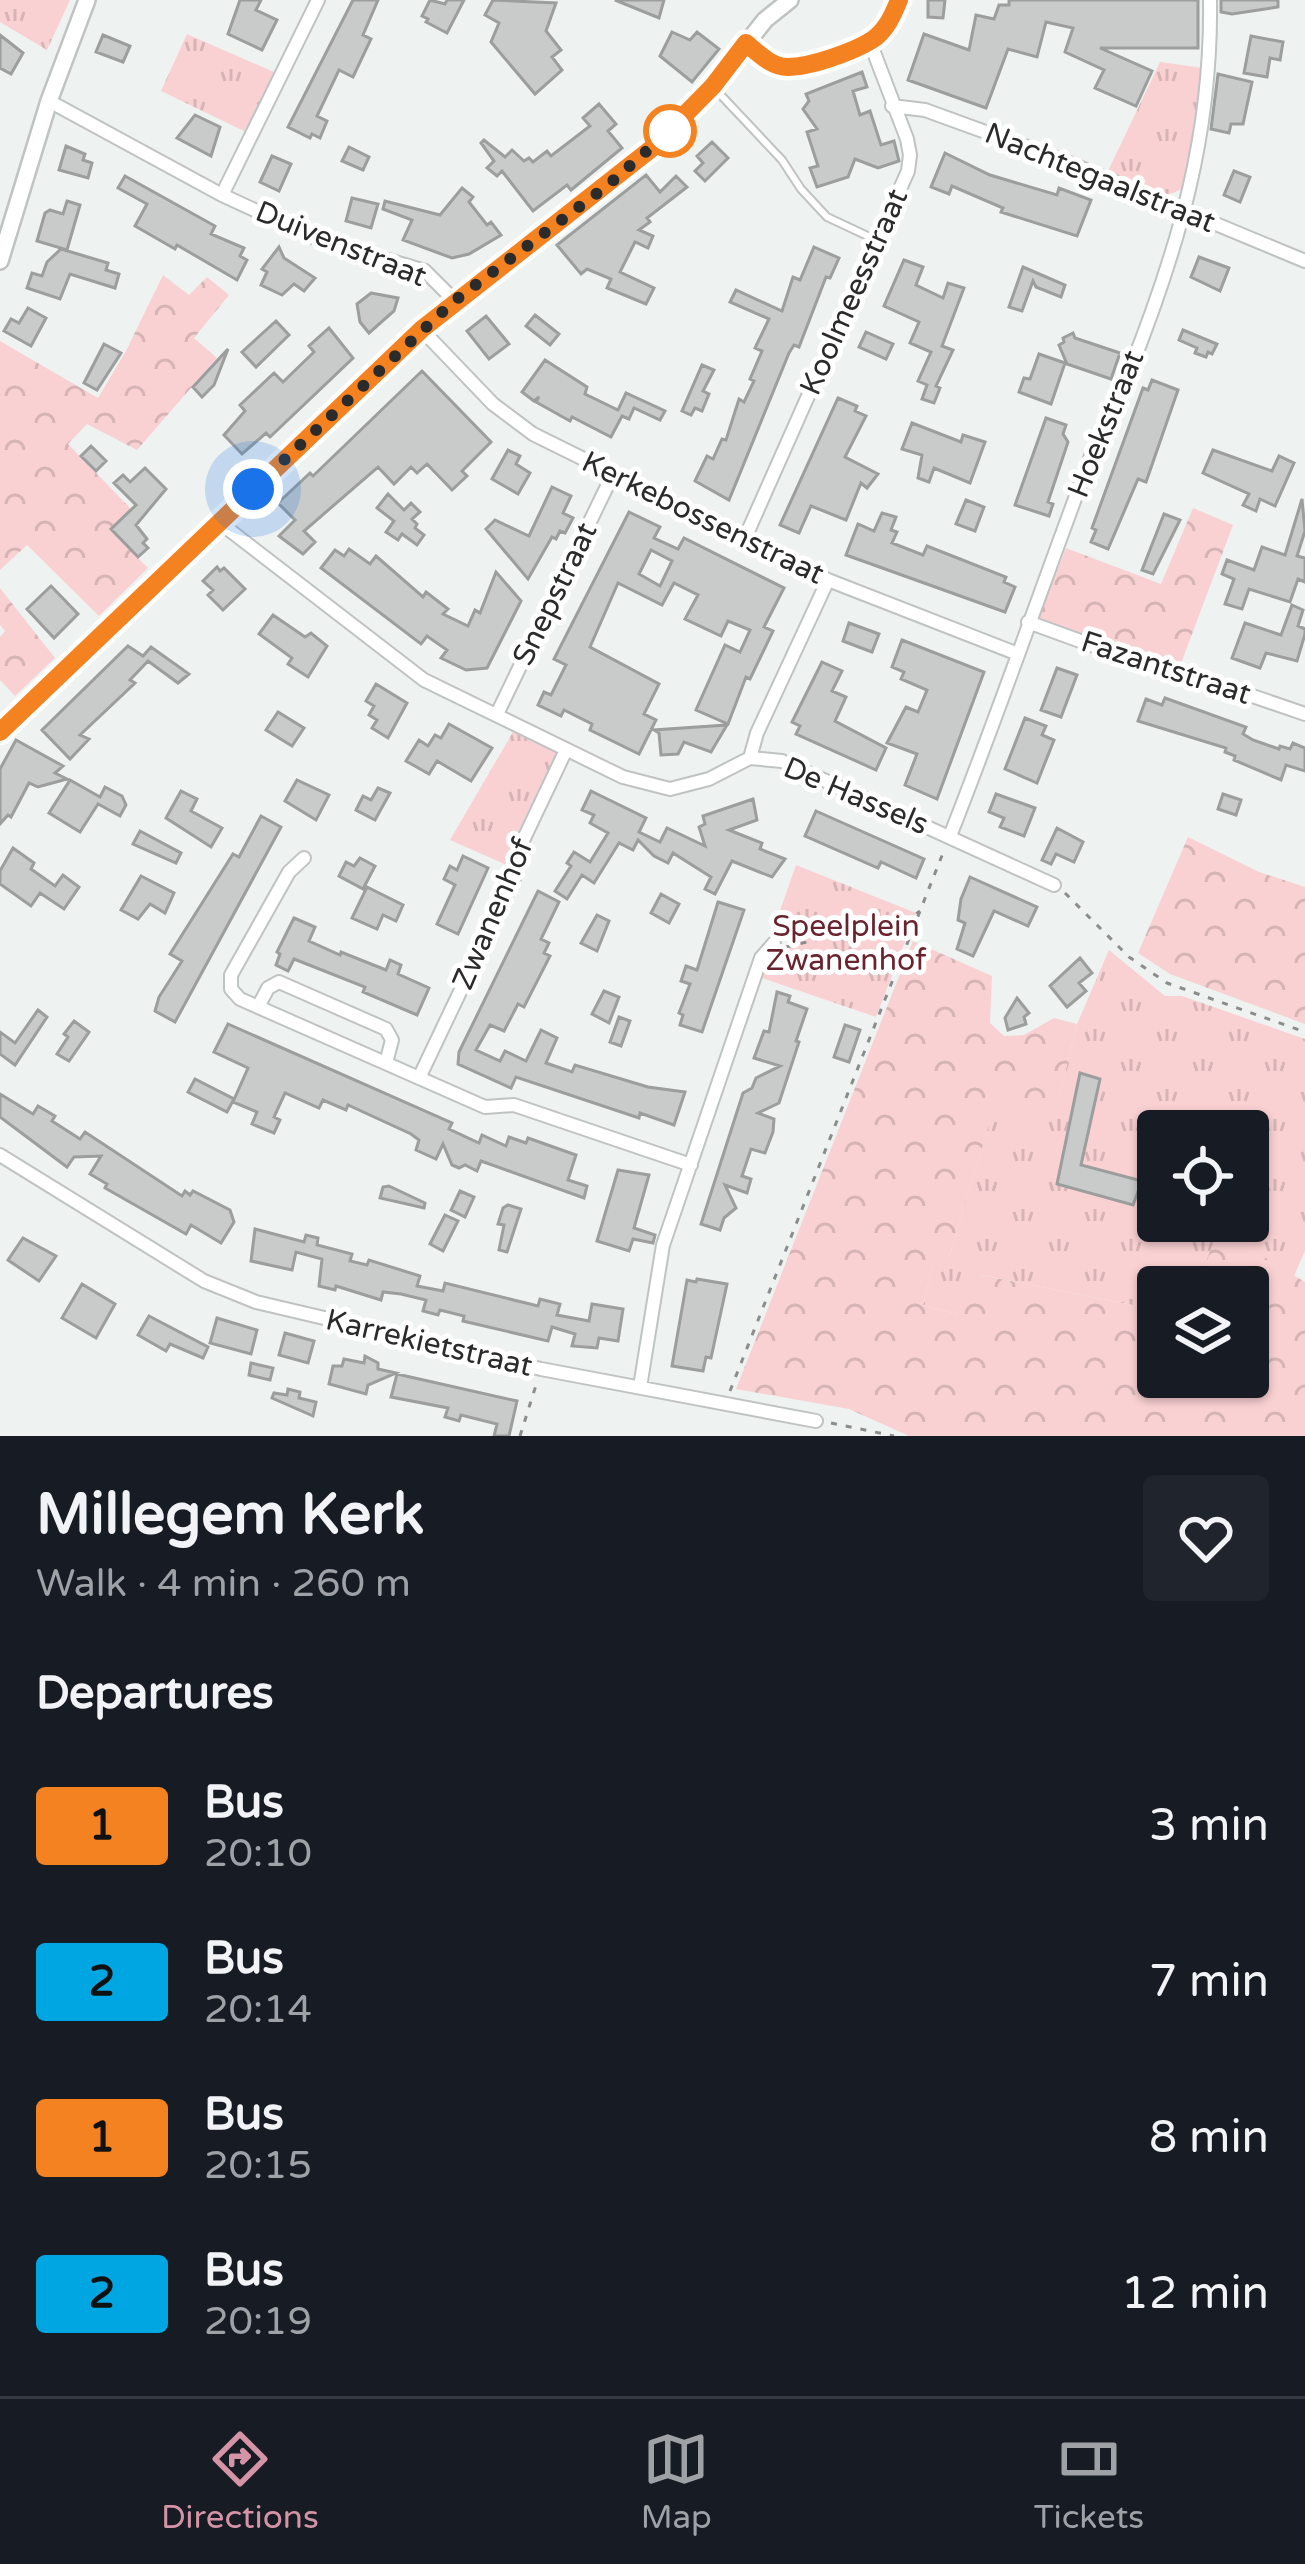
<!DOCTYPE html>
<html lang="en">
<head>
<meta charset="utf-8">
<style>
	:root { --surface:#171b24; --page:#20242c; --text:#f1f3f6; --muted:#9ea1a6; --line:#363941; --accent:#d494a5 }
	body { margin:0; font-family:"Varela Round",sans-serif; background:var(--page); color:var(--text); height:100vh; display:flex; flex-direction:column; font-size:45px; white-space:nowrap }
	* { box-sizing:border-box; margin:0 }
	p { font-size:39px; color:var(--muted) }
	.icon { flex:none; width:66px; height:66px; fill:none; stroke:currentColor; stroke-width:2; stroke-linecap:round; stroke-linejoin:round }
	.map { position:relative; height:1436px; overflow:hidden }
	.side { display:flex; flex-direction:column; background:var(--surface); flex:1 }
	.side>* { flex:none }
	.badge { padding:0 24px; border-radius:9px; font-size:42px; line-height:78px }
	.buttons { position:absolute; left:1137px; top:1110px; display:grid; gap:24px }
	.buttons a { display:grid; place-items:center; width:132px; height:132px; border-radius:12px; background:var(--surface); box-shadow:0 3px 9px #0004; font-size:60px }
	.you { position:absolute; width:60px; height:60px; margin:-30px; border:9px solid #fff; border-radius:50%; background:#1a73e8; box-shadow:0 0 0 18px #1a73e833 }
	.map>.badge { position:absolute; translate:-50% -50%; box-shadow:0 0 0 6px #fff }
	h2 { padding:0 36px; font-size:45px; line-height:108px }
	.round { display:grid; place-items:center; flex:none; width:126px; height:126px; border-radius:12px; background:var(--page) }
	.overview { display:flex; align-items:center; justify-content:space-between; height:204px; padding:0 36px }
	h1 { font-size:57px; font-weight:800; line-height:90px }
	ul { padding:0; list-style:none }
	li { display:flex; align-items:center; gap:36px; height:156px; padding:0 36px }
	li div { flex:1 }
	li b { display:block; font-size:45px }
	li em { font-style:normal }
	li .badge { min-width:132px; font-weight:700; text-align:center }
	.dock { display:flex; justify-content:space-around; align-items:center; height:168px; border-top:3px solid var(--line); background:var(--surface); font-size:33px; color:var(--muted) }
	.dock a { display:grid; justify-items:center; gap:6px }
	.dock .on { color:var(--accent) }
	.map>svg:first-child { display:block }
</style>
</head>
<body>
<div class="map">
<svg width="1305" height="1436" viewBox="0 0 1305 1436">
	<defs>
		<pattern id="grass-tufts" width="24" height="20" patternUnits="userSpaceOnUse" patternTransform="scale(3)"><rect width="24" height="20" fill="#fad1d3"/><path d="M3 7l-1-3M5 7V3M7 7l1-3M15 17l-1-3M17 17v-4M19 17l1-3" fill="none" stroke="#d6b4b5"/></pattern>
		<pattern id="forest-crowns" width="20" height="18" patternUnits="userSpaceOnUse" patternTransform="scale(3)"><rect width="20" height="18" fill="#fad1d3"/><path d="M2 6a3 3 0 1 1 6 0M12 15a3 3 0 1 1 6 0" fill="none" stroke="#d6b4b5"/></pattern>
	</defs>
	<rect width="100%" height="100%" fill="#eef2f0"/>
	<!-- grass -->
	<path fill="url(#grass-tufts)" fill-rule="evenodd" d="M0,0H70L47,50L0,22Z
		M187,34L274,72L246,132L161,91Z
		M1160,62L1203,68L1190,170L1182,189L1163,197L1108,171Z
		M513,732L557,753L510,848L509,866L450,840Z
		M796,865L916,913L876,1017L762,978L767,962L789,951V933L775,925Z
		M1109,950L1165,996H1182L1305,1039V1251L1294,1276L1219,1230L1197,1287H1158V1310L981,1275L956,1314L923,1305L935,1256L949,1257L993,1110L1056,1109L1077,1024ZM1158,1131H1248V1221H1158Z"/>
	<!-- forest -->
	<path fill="url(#forest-crowns)" d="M163,275L189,295L207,277L229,295L194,338L217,358L137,450L87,424L68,444L131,509L109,529L148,568L99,616L27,545L0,570V341L98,398L126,351Z
		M1193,508L1233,525L1180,666L1038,619L1066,548L1161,584Z
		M0,588L55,658L15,696L0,680V637L5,631L0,625Z
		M1188,837L1259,872L1305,887V1024L1170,974L1138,953Z
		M913,941L992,976L990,1023L1004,1036L1024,1035L1054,1018L1077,1024L1056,1110L993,1111L949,1257H935L923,1305L956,1314L980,1275L1158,1310V1377H1248V1287H1197L1218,1229L1305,1282V1436H909L849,1409L736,1389Z"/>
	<!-- building -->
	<path fill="#c8cbc9" stroke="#9b9e9c" stroke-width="3" fill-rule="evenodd" d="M240,0H261L256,10L277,20L262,50L228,34Z
		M353,0H378L363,35L371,39L353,77L339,70L317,116L327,121L320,138L312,134L310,138L288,127Z
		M430,0L445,4L447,0H464L447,33L426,22L428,19L422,16Z
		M493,0L556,3L546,31L561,50L552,57L562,70L535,94L491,42L499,23L485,15Z
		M615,0H664L659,18Z
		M928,0H945L943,18L928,17Z
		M1009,0H1198V48H1100L1152,71L1136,106L1095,88L1104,70L1065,52L1073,28L1046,22L1037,57L1008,49L986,108L908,80L924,34L969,50L976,15L994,19L999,5H1009Z
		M1221,0H1278V7L1232,14L1221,12Z
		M672,32L690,40L697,32L719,49L692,82L660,56Z
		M0,35L23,53L11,74L0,68Z
		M103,35L130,46L123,62L96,52Z
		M1251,36L1283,42L1280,60L1270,58L1267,77L1244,73Z
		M862,72L867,87L853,91L860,115L870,111L881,145L894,141L899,161L878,168L855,159L848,177L817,187L810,168L818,166L807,132L817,129L803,109L809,101L806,94Z
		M1218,74L1252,82L1243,124H1231L1229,133L1211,129Z
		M599,104L616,124L608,131L622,148L571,190L567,185L533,211L502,171L497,176L487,168L494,161L481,143L484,140L505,157L512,150L524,161L529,158L533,162L547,151L551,156L590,126L583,118Z
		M195,115L220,127L211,156L177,138Z
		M712,142L728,158L705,181L695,171L703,163L697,156Z
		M66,146L85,154L83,160L92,163L88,178L59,170Z
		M349,147L369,157L363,170L342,161Z
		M945,153L990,175L1057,195L1059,188L1091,200L1077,236L1001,212L1003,208L952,186L949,194L931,187Z
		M272,156L291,164L279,191L260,182Z
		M1234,171L1250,177L1240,202L1224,195Z
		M646,175L660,192L676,176L687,187L647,218L650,222L639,230L653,236L648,248L635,242L620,272L654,288L646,304L607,288L611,279L587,269L581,274L557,245Z
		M125,176L215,226L211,234L244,248L240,256L247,260L237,280L177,245L175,249L135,226L147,204L118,188Z
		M462,188L473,197L469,202L487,225L491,222L501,235L469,254L452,258L403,240L412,220L383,209L385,201L440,215Z
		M352,198L378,204L371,228L346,221Z
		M67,201L80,205L67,250L37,241L45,213L50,210L63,214Z
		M279,247L284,258L315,278L304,291L294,284L282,295L261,285L267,272L262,269Z
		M814,247L839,258L830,278L826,277L799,347L794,345L789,353L729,500L695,481L707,456L713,459L722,439L726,440L739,399L744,402L754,381L750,379L762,351L755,348L769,319L730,302L736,290L782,311L793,277L800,280Z
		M61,249L108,263L106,270L119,274L115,288L70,274L60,299L27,288L32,273L42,276L47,262Z
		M1199,257L1229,268L1220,291L1191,277Z
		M904,260L923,267L916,285L943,298L948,283L964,288L942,346L953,350L936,386L940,388L934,403L922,399L927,385L918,381L931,352L910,343L919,322L884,306Z
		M1023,267L1065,285L1061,297L1036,287L1033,281L1022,311L1009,307Z
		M371,293L398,298L394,311L369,333L360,322L357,304Z
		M28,308L46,318L31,346L4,331L11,319L19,323Z
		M535,315L559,334L550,345L526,326Z
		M486,316L509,344L489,359L467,331Z
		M276,321L289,335L256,367L242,352Z
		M329,328L353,358L270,437L266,433L242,454L224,435L245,411L240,405L274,373L283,382L314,352L309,346Z
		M1183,330L1217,344L1212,354L1208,352L1206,357L1195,353L1197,348L1179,340Z
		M866,332L893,344L886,359L859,347Z
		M1073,333L1075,338L1120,353L1111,379L1067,364L1059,345L1064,342L1063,338Z
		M104,344L121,353L97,390L84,383Z
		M228,349L214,385L202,397L193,387Z
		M1039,354L1065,363L1051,404L1019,392L1024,378L1030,379Z
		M545,360L587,387L585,394L618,410L626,393L665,411L660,420L634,408L629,419L622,416L611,437L572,417L570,421L536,402L539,397L534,401L522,392Z
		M702,365L714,370L703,391L709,394L702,411L695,408L691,415L682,411Z
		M422,371L491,442L462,471L467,476L452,490L427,464L417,473L411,467L394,484L378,467L304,531L315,542L303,554L279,536L295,520L278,503L310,473L313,476Z
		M1152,380L1178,390L1146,482L1138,479L1108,549L1091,542L1096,530L1092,528L1143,388L1148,390Z
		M838,398L857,406L855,411L866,416L845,457L878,474L867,488L861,483L846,520L811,506L799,533L780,525Z
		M1046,418L1066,425L1063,434L1068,442L1048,502L1053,504L1049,516L1015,505Z
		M912,423L961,442L963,435L985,442L970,483L934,468L929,482L918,478L922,455L902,449Z
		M91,446L106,461L96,471L81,456Z
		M508,450L520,456L516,464L530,473L518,494L492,479Z
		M1213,450L1272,471L1279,456L1294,463L1275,506L1260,499L1256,511L1243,505L1249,494L1203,473Z
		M145,468L166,489L136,525L147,539L143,543L148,548L138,557L111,529L136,505L114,483L123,475L130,482Z
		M552,487L571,496L563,513L573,518L565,533L560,531L556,539L552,537L528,579L486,529L495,520L529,536Z
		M388,494L404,510L411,503L420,512L412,519L417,524L415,528L424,535L417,545L402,534L398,540L386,532L394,521L377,508Z
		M1302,499L1305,531L1297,556L1305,558V582L1298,579L1290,602L1249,589L1242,609L1225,604L1234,579L1222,574L1227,560L1254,570L1262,547L1285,555Z
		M966,500L984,507L975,531L956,524Z
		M629,512L660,527L654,538L678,549L684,538L784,588L764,627L773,631L750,679L746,677L728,724L696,710L725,645L740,652L750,630L728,621L721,636L685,619L698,595L674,583L662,605L618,583L590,647L659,684L644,714L656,720L639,754L590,730L592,724L564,710L561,716L538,705L544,692L551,695L566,665L554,659ZM651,550L672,561L660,586L639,574Z
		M882,513L896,517L891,530L897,532L892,543L923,555L927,546L1006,577L1004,582L1015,587L1005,612L846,555L858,524L874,531Z
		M1164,514L1180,520L1153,574L1142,570Z
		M349,549L370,564L376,556L423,597L426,592L448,609L443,614L468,626L475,610L480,613L496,572L521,601L487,668L466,670L441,658L447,650L427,636L421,644L321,568L335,550L344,556Z
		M217,567L220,571L224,568L245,589L223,610L208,595L213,590L203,581Z
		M51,586L78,614L54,638L27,609Z
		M1292,605L1303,610L1298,626L1305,629V634L1297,661L1266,653L1260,668L1232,658L1245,623L1281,635Z
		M273,615L305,637L311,633L327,646L308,677L288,664L292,658L259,634Z
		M849,623L879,634L872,652L843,641Z
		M902,640L984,672L937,799L905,785L917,754L887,743L906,707L918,712L927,690L901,679L904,672L892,667Z
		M128,646L143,656L151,647L189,674L178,683L148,661L130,680L135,683L80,735L89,739L70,759L42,730Z
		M822,662L842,671L832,691L846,697L835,721L886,748L876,770L796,734L800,726L792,722Z
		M1057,668L1077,675L1061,717L1041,710Z
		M376,684L407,703L388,738L372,728L377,720L369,715L374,706L366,701Z
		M1165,698L1246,727L1243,734L1253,740L1279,749L1280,746L1290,749L1293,743L1305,748V771L1286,765L1281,780L1234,760L1235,756L1225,752L1226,748L1138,721L1146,699L1162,705Z
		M278,712L304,728L292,746L266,730Z
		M1025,718L1046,726L1042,735L1054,740L1037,783L1005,769Z
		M449,724L492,748L471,781L437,761L429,774L406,761L419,740L428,746L435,735L441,738Z
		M727,725L711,752L684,742L678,754L661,755L659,733L654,730Z
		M16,740L63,766L55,773L67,779L38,787L29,783L11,817L8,815L0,824V769Z
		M70,780L100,797L105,787L122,796L126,805L120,816L98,804L80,832L49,813Z
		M297,780L329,795L316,820L285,801Z
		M378,788L390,793L375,820L356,810L363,796L371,800Z
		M181,791L197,799L191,811L222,828L211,847L166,818Z
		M591,791L646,818L639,832L660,842L667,828L705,846L699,827L705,824L703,816L753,799L757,820L729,830L762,843L760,849L785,859L772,877L732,861L715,894L705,889L711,877L673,853L668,863L654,856L638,840L633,850L619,843L594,883L582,875L567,899L555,891L571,866L567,863L574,852L590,862L608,833L590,823L594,815L582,810Z
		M996,794L1035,808L1024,836L1000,827L1004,818L989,812Z
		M1223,794L1241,800L1236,815L1218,809Z
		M816,811L924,859L916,878L881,862L878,868L805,836Z
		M261,816L281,827L175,1022L155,1011L159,997L182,961L170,954L233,854L239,857Z
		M1057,828L1083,842L1074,862L1056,854L1051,864L1042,860Z
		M140,831L181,853L176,863L133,844Z
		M13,848L34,863L31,869L55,886L63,875L79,887L64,909L40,893L31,906L0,884V871Z
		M463,856L488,868L458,934L437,924L455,885L444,879L450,866L457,870Z
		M360,858L375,866L363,889L339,876L346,862L354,866Z
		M141,876L174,893L165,913L150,904L138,919L121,910Z
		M970,877L1037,907L1028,926L994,911L973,956L957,949L965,923L958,920L961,899Z
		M367,887L403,905L396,921L383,915L377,929L352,918Z
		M538,891L559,902L541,939L549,943L544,953L550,956L524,1007L518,1004L504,1031L490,1025L476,1050L500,1061L505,1051L526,1061L541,1030L557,1038L546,1063L572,1072L575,1065L648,1087L685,1092L674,1125L640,1113L639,1118L516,1077L511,1088L458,1064L459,1052Z
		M661,894L679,904L669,923L651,913Z
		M718,902L744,910L702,1032L680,1025L683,1015L679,1013L690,984L681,981L686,966L697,970Z
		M597,915L609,921L597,951L581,943Z
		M294,918L315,927L309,941L340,955L341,952L386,970L390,960L401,965L398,974L429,988L417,1015L363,992L365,987L294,959L288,971L276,965L280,954L277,952Z
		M1080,958L1092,973L1079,983L1086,991L1067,1007L1050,986Z
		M604,991L619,997L609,1023L592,1014Z
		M777,992L790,996L788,1002L807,1009L796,1041L799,1042L779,1103L758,1113L774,1119L773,1132L765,1153L751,1149L742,1176L751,1179L747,1193L725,1185L736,1208L724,1218L720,1230L701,1224L743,1093L752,1088L756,1078L780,1066L754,1058L764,1031L769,1032Z
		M1017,998L1029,1013L1024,1017L1026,1024L1008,1030L1005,1018Z
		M38,1010L47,1017L15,1065L0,1054V1032L15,1043Z
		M619,1017L630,1021L621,1046L610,1042Z
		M74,1021L89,1032L69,1061L57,1054L68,1037L64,1034Z
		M228,1024L452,1123L449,1129L479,1143L482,1135L506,1146L509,1137L526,1143L528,1138L576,1155L568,1180L587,1186L584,1198L481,1161L477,1171L465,1165L459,1168L452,1165L443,1144L436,1159L416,1150L419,1140L411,1134L348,1105L346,1110L323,1100L319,1108L285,1093L274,1117L280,1120L274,1133L252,1124L257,1112L233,1102L248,1068L214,1052Z
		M845,1025L860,1030L849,1062L834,1057Z
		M1080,1073L1100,1079L1081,1165L1142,1181L1133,1205L1057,1184Z
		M195,1079L234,1099L227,1112L188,1092Z
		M0,1094L33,1114L38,1106L55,1116L52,1121L80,1139L85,1132L182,1196L185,1191L190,1195L193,1191L230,1210L234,1222L221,1243L191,1225L186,1234L105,1188L107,1184L90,1174L101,1156L74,1157L67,1167L0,1117Z
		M618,1170L649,1175L634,1228L655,1235L653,1243L633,1239L629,1251L597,1241Z
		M389,1186L425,1203L424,1208L380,1198L383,1187Z
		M460,1191L474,1197L465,1217L451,1210Z
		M508,1205L521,1209L507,1252L499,1250L504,1225L498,1224L503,1208Z
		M445,1215L458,1221L443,1251L430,1244Z
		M255,1229L304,1242L306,1235L318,1238L317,1245L352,1254L350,1261L367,1265L369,1260L420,1276L417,1286L443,1291L445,1283L538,1306L540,1299L560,1304L557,1315L589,1321L592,1304L623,1309L618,1341L599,1338L597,1348L572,1346L575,1334L552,1327L548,1341L463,1321L464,1316L440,1310L438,1315L423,1311L426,1300L401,1294L383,1292L381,1300L336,1286L335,1290L319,1286L322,1259L296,1252L292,1270L251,1261Z
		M23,1238L56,1256L39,1281L8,1260Z
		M697,1279L727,1284L711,1358L706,1357L703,1371L672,1366L687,1280L696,1282Z
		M82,1284L115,1304L96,1338L62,1318Z
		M149,1316L208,1347L203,1358L170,1344L166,1351L138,1335Z
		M217,1318L257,1330L251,1354L210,1343Z
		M285,1333L314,1341L308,1363L279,1355Z
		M365,1356L378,1363V1369L396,1373L368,1385L366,1394L329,1384L333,1366H342L344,1359L364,1363Z
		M251,1363L273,1368L270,1380L249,1375Z
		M397,1374L517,1401L509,1436H494L497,1424L461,1415L459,1421L445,1417L448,1408L391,1397Z
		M288,1389L300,1392L299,1398L316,1402L313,1416L272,1398L274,1393L287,1395Z"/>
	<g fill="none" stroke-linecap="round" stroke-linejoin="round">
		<!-- service casing -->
		<g stroke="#bfc3c1" stroke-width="10">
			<path id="service" d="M716,90L782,160L801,189L827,217L874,239"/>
		</g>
		<!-- minor casing -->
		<g stroke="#bfc3c1" stroke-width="16">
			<path id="minor" d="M746,43C758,53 771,67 788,67C811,67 853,52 872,40C886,31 893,15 899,0
				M49,101L222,195L315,238L425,271L455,301
				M892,106L925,110L1057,158L1305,261
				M222,195L318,0
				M422,330L493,404L533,434L828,580L1018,654
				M219,522L424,680L623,777L670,789L709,779L750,758L782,761L1054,885
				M745,538L908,171L910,155L907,139L870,42
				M1028,622L1127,658L1153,662L1305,714
				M497,714L613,474
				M750,758L757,733L828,580
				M950,836C999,712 1042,586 1089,461C1101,429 1118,401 1130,370C1179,246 1212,134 1210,0
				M304,858L289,872L231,975V989L240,999L485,1107L514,1105L691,1165
				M258,1007L268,988L279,982L386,1029L392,1040L386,1063
				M419,1078L515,876L518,851L566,750
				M0,1155L204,1281L256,1302L541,1369L816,1421
				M640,1387L663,1245L761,958L774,943"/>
		</g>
		<!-- tertiary casing -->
		<g stroke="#bfc3c1" stroke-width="20">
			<path id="tertiary" d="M0,261L49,101L87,0
				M0,732L422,330L651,149L713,86L765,20L790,0"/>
		</g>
		<!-- path -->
		<path stroke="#8b8d8c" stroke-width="3" stroke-dasharray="6 9" stroke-linecap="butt" d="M1065,893L1129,957L1167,983L1305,1032
			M786,947L912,917L920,911
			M730,1391L943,853
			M831,1423L894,1436
			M520,1436L537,1382"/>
		<!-- service -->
		<use href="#service" stroke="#fff" stroke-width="6"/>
		<!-- minor -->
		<use href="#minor" stroke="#fff" stroke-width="12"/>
		<!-- tertiary -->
		<use href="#tertiary" stroke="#fff" stroke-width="15"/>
	</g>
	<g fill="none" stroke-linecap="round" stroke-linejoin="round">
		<!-- line casing -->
		<g stroke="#fff" stroke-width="27">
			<path id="line" d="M0,732L422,329L651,149L713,86L746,43C758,53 771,67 788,67C810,67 853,52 872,40C886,31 893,15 899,0"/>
		</g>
		<!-- line -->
		<use href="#line" stroke="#f58220" stroke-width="18"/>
		<!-- walk -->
		<path stroke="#2a2b2a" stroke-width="12" stroke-dasharray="0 21.6" d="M253,489L454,301L608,185L684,118L670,131"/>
	</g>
	<!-- markers -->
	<circle fill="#fff" stroke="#f58220" stroke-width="6" cx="670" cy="131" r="24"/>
	<g text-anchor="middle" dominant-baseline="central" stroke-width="10" stroke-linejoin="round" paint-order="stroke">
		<!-- street labels -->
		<g font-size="30" fill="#2a2b2a" stroke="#fff">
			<text transform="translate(1100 178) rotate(22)">Nachtegaalstraat</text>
			<text transform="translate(341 244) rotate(22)">Duivenstraat</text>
			<text transform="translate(854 292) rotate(-66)">Koolmeesstraat</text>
			<text transform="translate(1106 424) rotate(-68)">Hoekstraat</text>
			<text transform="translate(703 518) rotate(26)">Kerkebossenstraat</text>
			<text transform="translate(555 594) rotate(-64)">Snepstraat</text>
			<text transform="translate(1166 668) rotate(18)">Fazantstraat</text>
			<text transform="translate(856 796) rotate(23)">De Hassels</text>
			<text transform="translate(493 914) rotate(-67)">Zwanenhof</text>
			<text transform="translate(429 1343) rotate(13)">Karrekietstraat</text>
		</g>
		<!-- park labels -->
		<g font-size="30" fill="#69232e" stroke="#fff">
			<text x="846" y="926">Speelplein<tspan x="846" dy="34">Zwanenhof</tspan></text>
		</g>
	</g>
</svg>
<div class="buttons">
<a><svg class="icon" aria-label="locate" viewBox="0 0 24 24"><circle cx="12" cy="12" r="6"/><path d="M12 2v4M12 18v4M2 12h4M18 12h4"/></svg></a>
<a><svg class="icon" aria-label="layers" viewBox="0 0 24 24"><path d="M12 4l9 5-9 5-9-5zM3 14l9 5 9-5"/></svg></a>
</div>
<div class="you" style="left:253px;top:489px"></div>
</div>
<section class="side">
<div class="overview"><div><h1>Millegem Kerk</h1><p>Walk · 4 min · 260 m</p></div><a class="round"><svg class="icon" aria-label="heart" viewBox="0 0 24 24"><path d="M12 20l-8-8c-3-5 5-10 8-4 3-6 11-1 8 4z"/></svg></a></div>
<h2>Departures</h2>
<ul>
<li><span class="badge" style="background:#f58220;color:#111">1</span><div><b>Bus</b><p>20:10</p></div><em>3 min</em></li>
<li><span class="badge" style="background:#00a6e2;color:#111">2</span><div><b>Bus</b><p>20:14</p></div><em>7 min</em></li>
<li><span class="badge" style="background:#f58220;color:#111">1</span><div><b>Bus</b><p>20:15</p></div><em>8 min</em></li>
<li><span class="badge" style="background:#00a6e2;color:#111">2</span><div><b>Bus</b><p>20:19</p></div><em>12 min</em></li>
</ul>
</section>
<nav class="dock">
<a class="on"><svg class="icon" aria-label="directions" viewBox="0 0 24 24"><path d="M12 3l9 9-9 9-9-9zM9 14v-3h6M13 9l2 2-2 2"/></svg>Directions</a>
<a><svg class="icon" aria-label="map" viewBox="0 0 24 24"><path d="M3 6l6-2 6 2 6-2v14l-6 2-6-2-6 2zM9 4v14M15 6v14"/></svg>Map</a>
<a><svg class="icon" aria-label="tickets" viewBox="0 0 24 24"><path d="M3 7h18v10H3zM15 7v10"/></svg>Tickets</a>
</nav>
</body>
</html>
